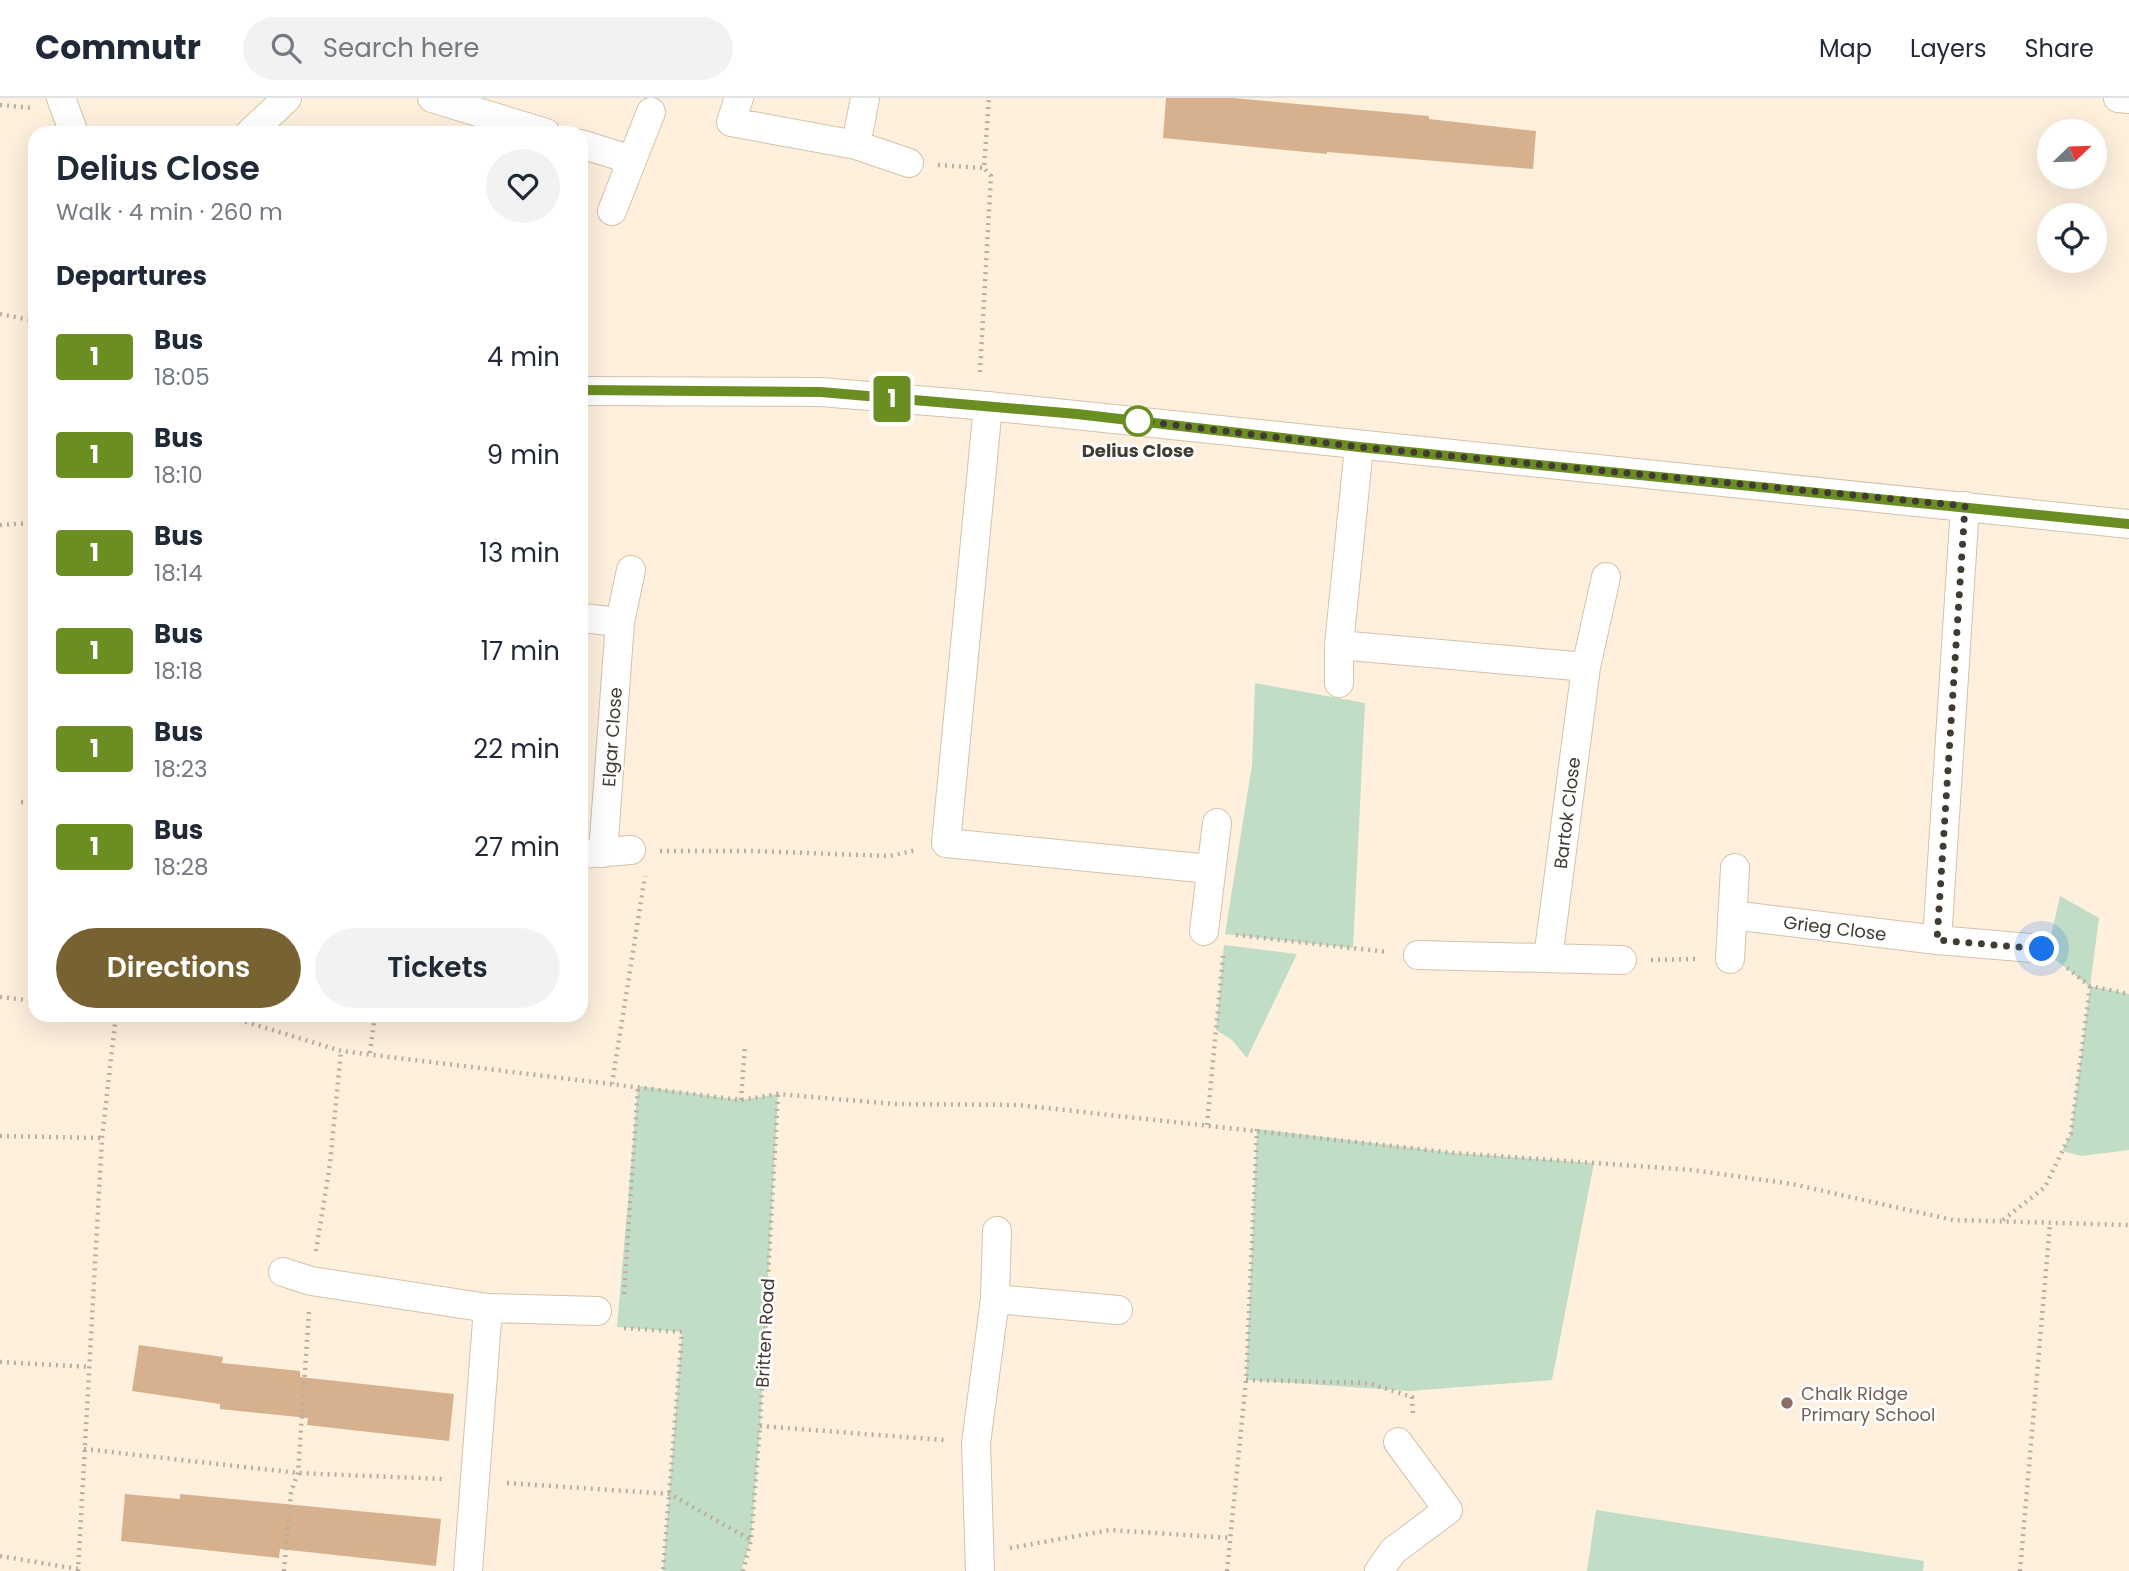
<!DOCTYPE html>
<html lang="en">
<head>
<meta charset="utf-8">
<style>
	:root { --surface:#fff; --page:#f2f2f3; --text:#1f2937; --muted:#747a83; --line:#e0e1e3; --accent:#776231 }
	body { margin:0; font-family:Poppins,sans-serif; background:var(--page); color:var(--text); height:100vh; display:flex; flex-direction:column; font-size:26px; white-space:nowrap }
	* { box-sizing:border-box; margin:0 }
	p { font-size:23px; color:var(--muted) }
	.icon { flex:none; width:38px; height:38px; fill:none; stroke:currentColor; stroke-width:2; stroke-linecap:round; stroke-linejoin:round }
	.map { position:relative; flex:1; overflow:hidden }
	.details { position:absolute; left:28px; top:28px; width:560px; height:896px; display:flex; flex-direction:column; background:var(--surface); border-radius:21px; box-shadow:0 7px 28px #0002 }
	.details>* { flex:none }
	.badge { padding:0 14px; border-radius:5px; font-size:24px; line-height:46px }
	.needle { width:46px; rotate:67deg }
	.controls { position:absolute; left:2037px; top:21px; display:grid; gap:14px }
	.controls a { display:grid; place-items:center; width:70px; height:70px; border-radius:50%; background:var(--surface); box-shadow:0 7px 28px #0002; font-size:35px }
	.you { position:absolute; width:35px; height:35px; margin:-18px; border:5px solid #fff; border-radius:50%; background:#1a73e8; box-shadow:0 0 0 10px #1a73e833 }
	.map>.badge { position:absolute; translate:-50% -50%; box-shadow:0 0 0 4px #fff }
	h2 { padding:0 28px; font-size:26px; line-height:63px }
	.round { display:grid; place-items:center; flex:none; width:74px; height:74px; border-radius:37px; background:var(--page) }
	.summary { display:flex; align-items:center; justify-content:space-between; height:119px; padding:0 28px }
	h1 { font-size:33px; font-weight:600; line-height:52px }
	.primary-button { display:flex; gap:14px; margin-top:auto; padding:14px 28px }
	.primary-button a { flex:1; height:80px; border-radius:42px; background:var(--accent); color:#fff; font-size:28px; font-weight:600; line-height:80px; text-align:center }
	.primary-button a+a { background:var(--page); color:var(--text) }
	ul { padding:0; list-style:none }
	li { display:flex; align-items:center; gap:21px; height:98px; padding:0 28px }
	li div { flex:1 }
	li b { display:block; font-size:26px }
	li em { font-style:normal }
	li .badge { min-width:77px; font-weight:700; text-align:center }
	header { display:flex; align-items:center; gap:42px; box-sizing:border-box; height:98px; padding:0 35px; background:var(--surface); border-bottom:2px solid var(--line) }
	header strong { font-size:33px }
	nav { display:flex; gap:38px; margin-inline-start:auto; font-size:24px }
	.search { width:490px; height:63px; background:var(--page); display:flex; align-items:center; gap:18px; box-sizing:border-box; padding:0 24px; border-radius:38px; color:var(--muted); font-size:26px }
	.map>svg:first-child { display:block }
</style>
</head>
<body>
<header>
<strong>Commutr</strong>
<div class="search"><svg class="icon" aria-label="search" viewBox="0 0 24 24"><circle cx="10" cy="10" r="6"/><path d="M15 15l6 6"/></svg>Search here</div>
<nav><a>Map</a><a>Layers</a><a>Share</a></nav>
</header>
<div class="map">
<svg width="2129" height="1473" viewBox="0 0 2129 1473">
	<rect width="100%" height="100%" fill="#fef0dd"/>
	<!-- green -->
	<path fill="#c1ddc5" d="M1255,585L1365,605L1353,850L1225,836L1252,667Z
		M2060,798L2099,820L2090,888L2129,896V1052L2082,1058L2062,1053L2071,1035L2090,889L2047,855Z
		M1224,847L1297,856L1247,960L1232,942L1216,932Z
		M638,988L741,1002L778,996L760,1328L751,1442L741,1473H663L682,1234L617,1229Z
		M1257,1031L1455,1055L1594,1065L1552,1282L1409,1293L1246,1282Z
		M1596,1412L1924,1463L1923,1473H1587Z"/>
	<!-- building -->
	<path fill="#d7b08d" d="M1166,0H1233L1429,18V21L1536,33L1533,71L1327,54V56L1163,40Z
		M139,1247L223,1259L222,1265L300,1273V1279L454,1296L449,1343L307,1327L308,1320L220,1311V1306L132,1293Z
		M125,1396L180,1401V1396L441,1421L436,1468L280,1451L279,1460L121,1443Z"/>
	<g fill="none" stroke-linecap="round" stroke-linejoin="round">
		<!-- street casing -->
		<g stroke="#d4c2ab" stroke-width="30">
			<path id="street" d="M61,0L74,35
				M432,0L546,35
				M739,0L731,24L856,47L909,65
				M2118,0L2129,1
				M250,35L287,0
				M581,46L632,62
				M856,47L865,0
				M612,113L651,14
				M581,293L821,294L988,308L2129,426
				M988,308L946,745L1210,771
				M1359,349L1339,547L1586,569L1548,860
				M581,520L620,524
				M1586,569L1606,479
				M1339,585V547
				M603,755L620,524L631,472
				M581,756L631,752
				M1732,817L1937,842L2042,851
				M1204,833L1217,725
				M1937,842L1965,408
				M1418,857L1622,862
				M1730,861L1735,770
				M283,1174L311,1183L488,1210L468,1473
				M995,1201L1118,1212
				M488,1210L597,1213
				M980,1473L976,1345L995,1201L997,1133
				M1379,1473L1393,1453L1448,1412L1398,1344"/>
		</g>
		<!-- path -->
		<path stroke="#baaf9f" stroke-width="4.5" stroke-dasharray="2 5" stroke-linecap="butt" d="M0,7L33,10
			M938,67L984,70
			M0,216L35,223
			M980,274L991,78L984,70L989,0
			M0,427L32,425L31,454H35
			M21,704L35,705
			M660,753H750L889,758L917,752
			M1236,837L1388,854
			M1651,862L1698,861
			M2067,870L2090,888L2129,896
			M0,899L35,903
			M197,917L230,919L341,953L741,1002L778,996L895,1006L1019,1007L1455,1055L1692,1072L1792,1086L1953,1122L2129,1127
			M370,955L375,917
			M612,986L645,778
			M741,1002L745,948
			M1207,1027L1223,858
			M0,1038L102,1040
			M2003,1122L2045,1089L2071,1035L2090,888
			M316,1153L330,1066L341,953
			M624,1196L638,988
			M624,1230L682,1234L663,1473
			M0,1264L91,1269
			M1246,1282L1368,1285L1412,1299L1413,1318
			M760,1328L944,1342
			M84,1351L298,1375L442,1381
			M507,1385L670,1396L751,1442
			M1010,1450L1110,1432L1231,1440
			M0,1458L78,1471
			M78,1473L102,1040L116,917
			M284,1473L291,1394L298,1375L309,1214
			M743,1473L751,1442L760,1328L778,996
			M1227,1473L1246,1282L1257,1031
			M2020,1473L2050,1126"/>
		<!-- street -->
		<use href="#street" stroke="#fff" stroke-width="28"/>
	</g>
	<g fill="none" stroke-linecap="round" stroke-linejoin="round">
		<!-- line casing -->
		<g stroke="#fff" stroke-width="16">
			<path id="line" d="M581,292L821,294L1077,316L1359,349L2129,426"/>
		</g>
		<!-- line -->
		<use href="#line" stroke="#6b8e23" stroke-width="10"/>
		<!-- walk -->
		<path stroke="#423b32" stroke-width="7" stroke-dasharray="0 12.6" d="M1138,323L1132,322L1359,349L1965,408L1937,842L2042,851"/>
	</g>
	<!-- markers -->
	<circle fill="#fff" stroke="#6b8e23" stroke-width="3.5" cx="1138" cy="323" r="14"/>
	<circle fill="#8d6e63" stroke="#fff" stroke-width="2.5" cx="1787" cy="1305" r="7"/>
	<g text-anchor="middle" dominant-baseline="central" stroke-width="5" stroke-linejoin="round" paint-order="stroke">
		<!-- stop labels -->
		<g font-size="18" font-weight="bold" fill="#423b32" stroke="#fff">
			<text x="1138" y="352">Delius Close</text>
		</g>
		<!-- street labels -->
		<g font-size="18" fill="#423b32" stroke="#fff">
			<text transform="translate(612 639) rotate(-86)">Elgar Close</text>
			<text transform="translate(1567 715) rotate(-83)">Bartok Close</text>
			<text transform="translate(1835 830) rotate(7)">Grieg Close</text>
			<text transform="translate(765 1235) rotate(-87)">Britten Road</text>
		</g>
		<!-- education labels -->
		<g font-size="18" fill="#785e54" stroke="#fff" text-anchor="start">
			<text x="1801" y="1295">Chalk Ridge<tspan x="1801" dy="21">Primary School</tspan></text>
		</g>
	</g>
</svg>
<div class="controls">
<a><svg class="needle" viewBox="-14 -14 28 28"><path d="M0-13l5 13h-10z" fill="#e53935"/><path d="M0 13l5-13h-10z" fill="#747a83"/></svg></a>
<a><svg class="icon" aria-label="locate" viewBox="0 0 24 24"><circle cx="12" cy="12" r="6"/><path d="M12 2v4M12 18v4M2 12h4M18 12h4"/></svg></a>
</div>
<div class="you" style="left:2042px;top:851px"></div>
<b class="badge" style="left:892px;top:301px;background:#6b8e23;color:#fff">1</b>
<section class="details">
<div class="summary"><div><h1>Delius Close</h1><p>Walk · 4 min · 260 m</p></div><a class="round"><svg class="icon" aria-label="heart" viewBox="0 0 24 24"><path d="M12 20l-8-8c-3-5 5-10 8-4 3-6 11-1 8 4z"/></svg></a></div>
<h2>Departures</h2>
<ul>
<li><span class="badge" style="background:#6b8e23;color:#fff">1</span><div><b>Bus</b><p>18:05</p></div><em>4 min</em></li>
<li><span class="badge" style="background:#6b8e23;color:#fff">1</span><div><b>Bus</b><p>18:10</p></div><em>9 min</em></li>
<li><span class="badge" style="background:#6b8e23;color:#fff">1</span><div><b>Bus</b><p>18:14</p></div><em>13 min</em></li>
<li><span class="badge" style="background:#6b8e23;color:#fff">1</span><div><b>Bus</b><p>18:18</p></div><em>17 min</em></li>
<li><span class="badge" style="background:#6b8e23;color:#fff">1</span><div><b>Bus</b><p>18:23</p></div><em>22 min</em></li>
<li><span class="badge" style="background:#6b8e23;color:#fff">1</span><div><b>Bus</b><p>18:28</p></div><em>27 min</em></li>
</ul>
<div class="primary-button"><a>Directions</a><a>Tickets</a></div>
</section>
</div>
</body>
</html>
